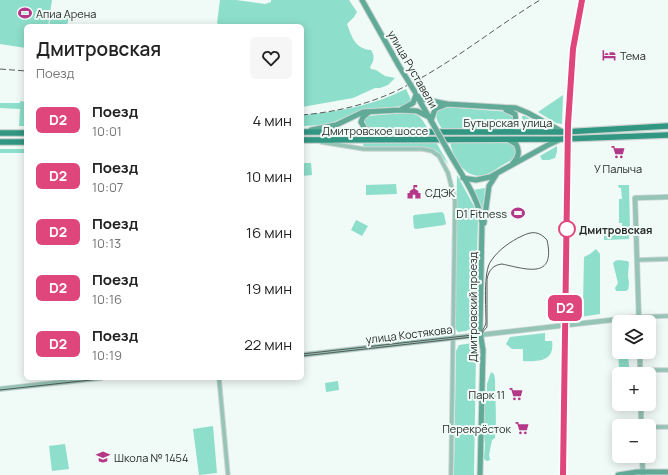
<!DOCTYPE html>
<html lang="ru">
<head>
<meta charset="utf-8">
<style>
	:root { --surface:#fff; --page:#f6f6f6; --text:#222; --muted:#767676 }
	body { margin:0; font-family:Manrope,sans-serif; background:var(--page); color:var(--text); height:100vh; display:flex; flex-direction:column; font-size:15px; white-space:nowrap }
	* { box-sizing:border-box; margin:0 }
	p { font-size:13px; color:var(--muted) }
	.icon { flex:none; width:22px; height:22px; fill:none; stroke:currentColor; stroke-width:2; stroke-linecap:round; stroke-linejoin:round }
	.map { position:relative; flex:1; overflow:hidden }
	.drawer { position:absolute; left:24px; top:24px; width:280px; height:356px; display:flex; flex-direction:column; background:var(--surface); border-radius:6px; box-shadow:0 2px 10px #0003 }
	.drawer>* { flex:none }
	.badge { padding:0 8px; border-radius:6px; font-size:14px; line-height:26px }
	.buttons { position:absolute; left:612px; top:315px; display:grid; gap:8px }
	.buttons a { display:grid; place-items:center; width:44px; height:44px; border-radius:6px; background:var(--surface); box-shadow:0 2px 10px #0003; font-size:20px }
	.map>.badge { position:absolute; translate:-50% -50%; box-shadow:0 0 0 2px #fff }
	.round { display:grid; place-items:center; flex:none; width:42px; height:42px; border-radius:6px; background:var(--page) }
	.overview { display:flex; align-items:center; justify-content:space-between; height:68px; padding:0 12px }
	h1 { font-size:19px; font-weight:600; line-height:30px }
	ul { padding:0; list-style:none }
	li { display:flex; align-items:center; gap:12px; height:56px; padding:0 12px }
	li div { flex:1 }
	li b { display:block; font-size:15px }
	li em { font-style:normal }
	li .badge { min-width:44px; font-weight:700; text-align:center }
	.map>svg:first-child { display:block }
</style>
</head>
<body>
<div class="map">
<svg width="668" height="475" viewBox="0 0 668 475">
	<rect width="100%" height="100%" fill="#f0faf7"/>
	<!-- green -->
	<path fill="#8ddeca" d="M0,0H52L48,26H26V48L0,44Z
		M220,0H236L265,4L271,2V0H349L357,12L354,17L347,24C352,37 355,49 371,50C375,56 374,61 370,67L371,69L376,70L385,76L395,78L388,85L380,88H375L353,98L302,107V26H221L217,23Z
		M51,12L69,15L67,26H49Z
		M406,89L411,100L410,103L405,106L365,109L326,125L302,126V115C337,112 375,105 406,89Z
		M563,95L562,124L556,123L538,112Z
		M20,101L26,102V126H19L20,109L0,108V103H20Z
		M444,107L510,112L513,115L515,120L510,127L507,128L442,129C438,122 434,117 438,110Z
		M406,113C420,114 421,117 428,129H368L366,128L363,120L367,116Z
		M522,116H525L538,124V127L523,128Z
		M436,142L449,165L437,151L431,148L364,147L363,145L364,143Z
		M450,142H507L514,145L517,152C514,160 508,162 501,166C496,169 490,174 484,175C465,180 453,158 450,142Z
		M557,146V152L555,158L549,160H542L540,156Z
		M0,149H26V153H0Z
		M302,163H311L312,175L302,176Z
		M457,175L476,210L478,219L475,324C471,331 465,331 458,332L454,326Z
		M396,184L397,194L366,195V185Z
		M618,185H629L630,230H622V223H619V199H622L621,188H619Z
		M485,188L483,209L473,190Z
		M442,212L444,214L446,224L444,225L416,229L414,228L413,217L414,215Z
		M356,220L368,226L362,236L351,230Z
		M620,232H629V239L604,240V236L615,235Z
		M596,249L600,254V314L580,317L577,314L578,304H583L584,257L590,254Z
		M618,260L627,261L629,262L628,275L629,284L628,290L625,291H616L615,288L618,283L613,263L615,261Z
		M545,333V341H552C555,361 539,362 523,361V349H512L506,344L510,337Z
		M473,343L476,351L474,475H454L456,351L459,345Z
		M618,352H628L629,367H619Z
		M491,372L494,374L495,379C495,398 497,418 495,438L492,440L489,455L490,460L487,461L484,459L485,444L483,426L485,405L487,398V384Z
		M338,381L339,390L326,392L325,383Z
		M213,426L217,473L199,475L193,429Z
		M65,444L69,469L52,471L49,446Z"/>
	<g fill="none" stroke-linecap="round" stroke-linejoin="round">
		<!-- minor casing -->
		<g stroke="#ccd5d2" stroke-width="5.5">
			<path id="minor" d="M321,142L364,149H423L432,151L439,156L448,173L455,201L451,475
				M637,260L668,259
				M638,317L668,316
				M640,370H668
				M219,378L228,475
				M649,427H668"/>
		</g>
		<!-- tertiary casing -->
		<g stroke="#ccd5d2" stroke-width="6">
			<path id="tertiary" d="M639,322L635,198L668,197
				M640,352V374
				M302,355L638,317
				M0,389L101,378
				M641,404V426
				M642,456L643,475"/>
		</g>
		<!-- secondary casing -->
		<g stroke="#ccd5d2" stroke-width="7">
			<path id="secondary" d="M362,0L399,66
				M416,95L422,99L447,104L516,108L528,113L563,132
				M418,98L433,124
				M402,109L413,103L416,95
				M369,112L363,117L361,122L365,129L371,131
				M431,121L435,109L447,104
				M311,130L336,125L363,112L401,110L417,111L429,117
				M505,131L512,129L516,122L515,114L506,110
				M509,140L516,144C520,151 519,157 513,163
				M447,149C459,171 479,197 482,223L480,332L483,350L480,475
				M463,178L476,180L490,177L548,145L561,139
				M484,223L489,186L496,175
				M618,475L637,472H668"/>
		</g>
		<!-- primary casing -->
		<g stroke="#ccd5d2" stroke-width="8">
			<path id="primary" d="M302,132H563L668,126
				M0,133H26
				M302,140L562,139L668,135
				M0,142H26"/>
		</g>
		<!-- minor -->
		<use href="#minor" stroke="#96c4b7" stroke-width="3.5"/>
		<!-- tertiary -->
		<use href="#tertiary" stroke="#96c4b7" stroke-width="4.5"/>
		<!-- secondary -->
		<use href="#secondary" stroke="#61aa98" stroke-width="5"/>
		<!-- primary -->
		<use href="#primary" stroke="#319682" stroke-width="5.5"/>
		<!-- tram -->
		<path stroke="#575c5b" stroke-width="1" d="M302,354L473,335C480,334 484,330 486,323C486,309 483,271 491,261C498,250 511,241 522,236C532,231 539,231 547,240C556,280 526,269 502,264C493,265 489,270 487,279V327L480,335L472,337L302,356
			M0,390L109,378"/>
		<!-- rail -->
		<path stroke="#575c5b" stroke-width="1" stroke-dasharray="6 3" stroke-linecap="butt" d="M0,69L26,71
			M302,115C336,112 371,104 402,88C451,64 494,28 540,0
			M565,475L570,124L577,37L585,0"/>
		<!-- secondary-bridge casing -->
		<g stroke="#ccd5d2" stroke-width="7" stroke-linecap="butt">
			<path id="secondary-bridge" d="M399,66L415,92
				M433,124L447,149"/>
		</g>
		<!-- secondary-bridge -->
		<use href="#secondary-bridge" stroke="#61aa98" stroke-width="5"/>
	</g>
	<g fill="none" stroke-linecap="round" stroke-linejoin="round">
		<!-- line casing -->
		<g stroke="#fff" stroke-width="9">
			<path id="line" d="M563,475L568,124L573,49L582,0"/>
		</g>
		<!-- line -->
		<use href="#line" stroke="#df477c" stroke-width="6"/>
	</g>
	<!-- icons -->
	<defs>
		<g id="stadium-bare" transform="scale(1.08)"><path d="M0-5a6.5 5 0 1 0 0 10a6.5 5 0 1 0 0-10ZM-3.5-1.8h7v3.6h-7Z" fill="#b43788" stroke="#f0faf7" stroke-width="2.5" paint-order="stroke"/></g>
		<g id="hotel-bare" transform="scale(1.08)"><path d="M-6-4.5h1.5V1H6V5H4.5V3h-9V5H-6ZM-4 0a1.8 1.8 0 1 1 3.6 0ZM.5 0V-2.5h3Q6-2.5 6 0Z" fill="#b43788" stroke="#f0faf7" stroke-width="2.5" paint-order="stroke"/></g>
		<g id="supermarket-bare" transform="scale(1.08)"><path d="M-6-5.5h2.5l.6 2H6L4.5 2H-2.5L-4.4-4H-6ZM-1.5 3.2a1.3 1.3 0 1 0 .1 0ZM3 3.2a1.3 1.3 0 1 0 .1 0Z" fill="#b43788" stroke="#f0faf7" stroke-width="2.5" paint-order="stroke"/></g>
		<g id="civic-bare" transform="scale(1.08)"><path d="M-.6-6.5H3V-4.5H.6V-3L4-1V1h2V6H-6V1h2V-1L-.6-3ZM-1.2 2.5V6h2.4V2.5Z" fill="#b43788" stroke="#f0faf7" stroke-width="2.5" paint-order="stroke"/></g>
		<g id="school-bare" transform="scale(1.08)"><path d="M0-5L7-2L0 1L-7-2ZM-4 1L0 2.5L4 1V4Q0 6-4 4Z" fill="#b43788" stroke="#f0faf7" stroke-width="2.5" paint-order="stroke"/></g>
	</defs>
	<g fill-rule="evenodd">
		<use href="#stadium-bare" x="25" y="13"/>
		<use href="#hotel-bare" x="609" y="55"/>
		<use href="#supermarket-bare" x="618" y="152"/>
		<use href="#civic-bare" x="414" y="192"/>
		<use href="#stadium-bare" x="518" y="213"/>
		<use href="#supermarket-bare" x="516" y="394"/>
		<use href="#supermarket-bare" x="522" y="428"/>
		<use href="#school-bare" x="103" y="457"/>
	</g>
	<!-- markers -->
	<circle fill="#fff" stroke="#df477c" stroke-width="2" cx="567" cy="229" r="8"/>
	<g text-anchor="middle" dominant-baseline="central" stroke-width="4" stroke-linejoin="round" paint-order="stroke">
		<!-- poi labels -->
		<g font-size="11" fill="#272b2a" stroke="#f0faf7" text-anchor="start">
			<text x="36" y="13">Апиа Арена</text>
			<text x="620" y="55">Тема</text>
			<text x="618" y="168" text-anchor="middle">У Палыча</text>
			<text x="425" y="192">СДЭК</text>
			<text x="507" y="213" text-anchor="end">D1 Fitness</text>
			<text x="505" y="394" text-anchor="end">Парк 11</text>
			<text x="511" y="428" text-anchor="end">Перекрёсток</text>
			<text x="114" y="457">Школа № 1454</text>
		</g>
		<!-- street labels -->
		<g font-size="11" fill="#272b2a" stroke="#f0faf7">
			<text transform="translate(413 69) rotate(60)">улица Руставели</text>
			<text x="508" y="122">Бутырская улица</text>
			<text x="375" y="130">Дмитровское шоссе</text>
			<text transform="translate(472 307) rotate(-90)">Дмитровский проезд</text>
			<text transform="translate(409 334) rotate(-7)">улица Костякова</text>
		</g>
		<!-- stop labels -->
		<g font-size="11" font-weight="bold" fill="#272b2a" stroke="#f0faf7" text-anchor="start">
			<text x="579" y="229">Дмитровская</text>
		</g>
	</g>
</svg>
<div class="buttons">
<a><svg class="icon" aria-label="layers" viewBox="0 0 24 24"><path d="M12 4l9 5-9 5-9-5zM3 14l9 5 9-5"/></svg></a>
<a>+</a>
<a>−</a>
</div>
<b class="badge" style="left:565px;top:308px;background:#df477c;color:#fff">D2</b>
<section class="drawer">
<div class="overview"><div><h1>Дмитровская</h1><p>Поезд</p></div><a class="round"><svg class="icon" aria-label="heart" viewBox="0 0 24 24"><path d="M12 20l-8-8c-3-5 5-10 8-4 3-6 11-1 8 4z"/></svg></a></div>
<ul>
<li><span class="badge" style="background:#df477c;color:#fff">D2</span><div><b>Поезд</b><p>10:01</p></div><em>4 мин</em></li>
<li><span class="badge" style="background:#df477c;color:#fff">D2</span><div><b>Поезд</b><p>10:07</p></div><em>10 мин</em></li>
<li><span class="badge" style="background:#df477c;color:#fff">D2</span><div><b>Поезд</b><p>10:13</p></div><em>16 мин</em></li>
<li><span class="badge" style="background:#df477c;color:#fff">D2</span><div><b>Поезд</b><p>10:16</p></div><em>19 мин</em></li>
<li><span class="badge" style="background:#df477c;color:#fff">D2</span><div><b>Поезд</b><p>10:19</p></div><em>22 мин</em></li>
</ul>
</section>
</div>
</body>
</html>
